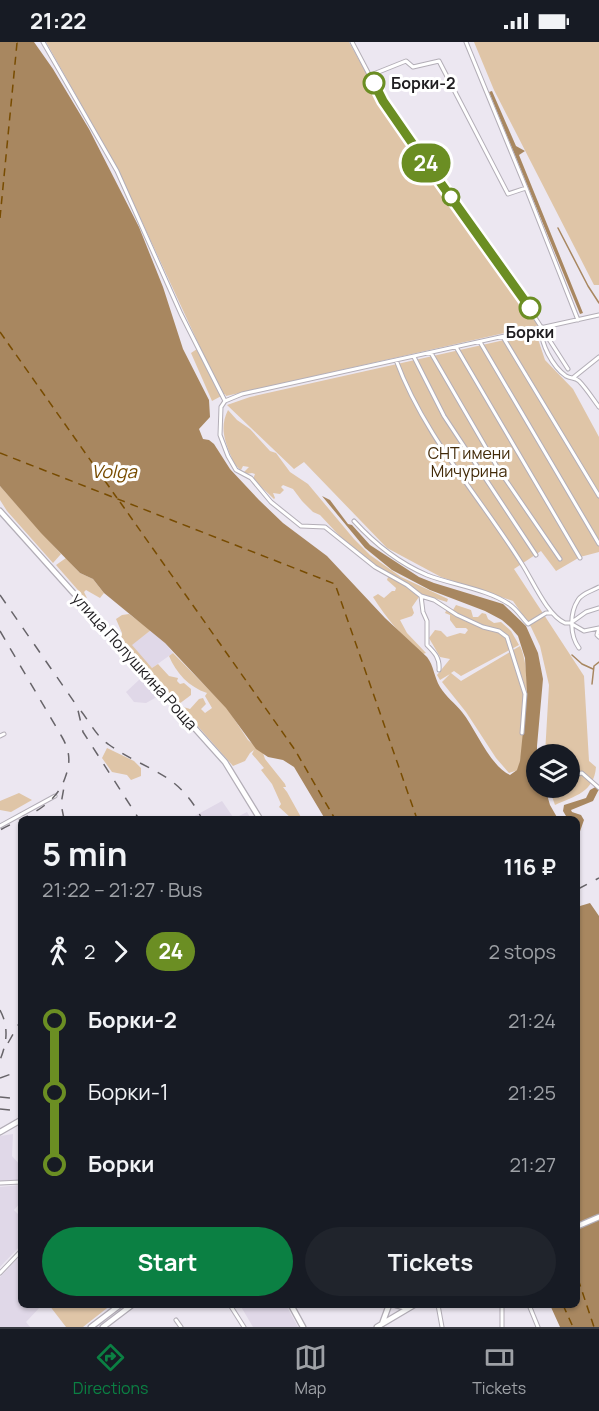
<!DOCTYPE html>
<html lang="en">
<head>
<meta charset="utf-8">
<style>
	:root { --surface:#171b24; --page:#20242c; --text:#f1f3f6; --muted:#9ea1a6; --line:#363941; --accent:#0b8043 }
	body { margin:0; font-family:Manrope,sans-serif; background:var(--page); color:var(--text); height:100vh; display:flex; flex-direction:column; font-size:22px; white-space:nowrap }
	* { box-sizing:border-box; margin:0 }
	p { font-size:20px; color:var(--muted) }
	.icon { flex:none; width:33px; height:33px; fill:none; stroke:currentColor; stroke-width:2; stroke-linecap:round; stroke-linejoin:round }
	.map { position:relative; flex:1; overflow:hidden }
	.panel { position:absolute; left:18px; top:774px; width:562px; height:492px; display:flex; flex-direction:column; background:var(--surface); border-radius:9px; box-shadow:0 2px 4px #0004 }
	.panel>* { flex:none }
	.badge { padding:0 12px; border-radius:20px; font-size:21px; line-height:39px }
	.tools { position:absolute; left:526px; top:702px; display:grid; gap:12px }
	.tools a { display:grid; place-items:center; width:54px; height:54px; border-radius:50%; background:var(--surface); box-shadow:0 2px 4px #0004; font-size:30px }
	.map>.badge { position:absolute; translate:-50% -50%; box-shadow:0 0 0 3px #fff }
	.legs { display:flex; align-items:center; gap:9px; height:66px; padding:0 24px; font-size:20px }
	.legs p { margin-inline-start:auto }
	.summary { display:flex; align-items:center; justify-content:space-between; height:102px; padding:0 24px }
	h1 { font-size:33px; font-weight:700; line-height:45px }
	.cta { display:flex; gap:12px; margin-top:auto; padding:12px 24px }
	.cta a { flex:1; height:69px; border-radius:36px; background:var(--accent); color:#fff; font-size:24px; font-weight:700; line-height:69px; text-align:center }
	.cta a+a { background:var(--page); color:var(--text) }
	ul { padding:0 24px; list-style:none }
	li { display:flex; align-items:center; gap:21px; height:72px; font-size:22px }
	li i { display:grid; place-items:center; width:9px; height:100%; margin:0 8px; background:currentColor }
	li i::after { content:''; width:15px; height:15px; margin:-8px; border:4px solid; border-radius:50%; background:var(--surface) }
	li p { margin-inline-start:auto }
	li:first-child i { background:linear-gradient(#0000 50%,currentColor 0) }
	li:last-child i { background:linear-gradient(currentColor 50%,#0000 0) }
	.status { display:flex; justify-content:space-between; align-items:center; height:42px; padding:0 30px; background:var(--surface); direction:ltr }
	.status svg { height:16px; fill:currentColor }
	.menu { display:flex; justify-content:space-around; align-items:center; height:84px; border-top:2px solid var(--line); background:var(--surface); font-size:16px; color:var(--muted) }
	.menu a { display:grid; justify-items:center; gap:3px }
	.menu .on { color:var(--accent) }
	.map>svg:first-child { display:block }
</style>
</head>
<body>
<div class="status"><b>21:22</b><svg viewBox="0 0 49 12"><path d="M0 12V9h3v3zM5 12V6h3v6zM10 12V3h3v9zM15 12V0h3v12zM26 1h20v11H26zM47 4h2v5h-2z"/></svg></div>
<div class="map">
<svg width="599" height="1285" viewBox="0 0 599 1285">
	<rect width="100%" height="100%" fill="#ece7f1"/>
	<!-- built -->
	<path fill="#e0d8e8" d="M151,588L165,601L173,611L152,626L131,603Z
		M140,637L157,655L146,661L134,660L126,650Z
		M222,759L233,775H237L247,770L251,777H189Z
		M13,1092L12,1114L21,1124V1139L0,1140V1094Z
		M21,1143V1160L14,1168L21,1175V1203L0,1225V1145Z
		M21,1213V1263H42L26,1280L30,1285H0V1235Z
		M240,1263H286L298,1285H253Z"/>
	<!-- green -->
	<path fill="#dfc5a7" d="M46,0H349L369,36L365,40L540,283L226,354L225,352L212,359L191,311L200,305L118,128Z
		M474,0H599V243H594L494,48Z
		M536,291L545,318L573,347L599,395V510L580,515L556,529L541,509L514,527L584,634L589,719L596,725C594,750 575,754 555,763L549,746H570V712H545L549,643L540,604L531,585L513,559L441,535L387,506L304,420L294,427L227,363L250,355Z
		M228,368L237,378L250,387L270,409L276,411L290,430L308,442L354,497L370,513L401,535L448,557L447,560L421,552L412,565L414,571L412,574L400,578L407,591L426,611L423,612C403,596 386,576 373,555L378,552L384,556L392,549H395L396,546L387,538L388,535L392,536L348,503L320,473L313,470L302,459L293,447L283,443L281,445L284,448L280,452L273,451L275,456L274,457L253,437L255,432L252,431L246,432L244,430L249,425L243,424L241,428C234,423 234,420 230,412C224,397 220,384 228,368Z
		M0,444L61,512L53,521L7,469L0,458Z
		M66,516L80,531L93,537L104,551L100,556L86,548L84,550L87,556L84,555L56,523Z
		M456,563L471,568L473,575H478L482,571L486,572L488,577L494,581L501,580L511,589L519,603L461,634L454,629L451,631L461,639L520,604C533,631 526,699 518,728L509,731L496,716L466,670L442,640L450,632L440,638L437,633L450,617L440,615L429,596L435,588L441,589L447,595L460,591L465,592L468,588L466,586H456L450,578V573L445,571L447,567L453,568Z
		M129,572L151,588L132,603L152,626L158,622L169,634L178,636L177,639L180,642L184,641L191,647V653L179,662L126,602L121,594L122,591L116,577L122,573Z
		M173,611L227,666L248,698L263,711L265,717L285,742L286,745H283L287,750L302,777H292L279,765L281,762L272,742L261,728L264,726L252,712L254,708L250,711L245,719L233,724L180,664L190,667L199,657L203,656L206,662L201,667L205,671L212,666L205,654L207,651C189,645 176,631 169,614Z
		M107,706L134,719L141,726V734L131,738L127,733L112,730L102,716Z
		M19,751L32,758L11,770L0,768V759Z
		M49,1263H111L83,1285H66Z"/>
	<!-- water -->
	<path fill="#a88760" d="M0,0H34L53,27L89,87L139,185L163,245L183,307L209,358L210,375L199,387L203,397L209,398L214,402L230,427L259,458L283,481L327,514L385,576L427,615C434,624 434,635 440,645C446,655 455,661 462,670C475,686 490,724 510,733L517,728L520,719L527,650L525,616L518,594L511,586L502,578L485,569L430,548L392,528L365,506L322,454L330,458L348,482L352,483L370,503L419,535L434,541L503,562L526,584L538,611L543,637L537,704V746H545L550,763L558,777H325L294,725L283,718L268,715L256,707L226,666L165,601L104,551L93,537L80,531L41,491L0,444Z
		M492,49L516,104L525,109L519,113L583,271L580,272L489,50Z
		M599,743V747L593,759L571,768L572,770L581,773L584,778L578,795V777L566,774L563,769L564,763L586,756L590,748Z
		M590,861L599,874V1285H560L550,1263H578V863L580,864Z"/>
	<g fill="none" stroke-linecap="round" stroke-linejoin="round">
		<!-- stream -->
		<path stroke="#a88760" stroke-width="1.5" d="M558,186L588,244L599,261
			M572,613L582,622L593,627
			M592,642L594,624L599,620"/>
		<!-- ferry -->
		<path stroke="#784c01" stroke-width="1.5" stroke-dasharray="8 6" stroke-linecap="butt" d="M0,176L17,1L16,0
			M0,290L117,456
			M0,411L335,542L417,777
			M120,460L295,708L335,777
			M578,1237L594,1285
			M563,1263L573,1285"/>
		<!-- minor casing -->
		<g stroke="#b3aeb7" stroke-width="5">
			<path id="minor" d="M43,0L117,129L181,272L225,359
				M352,0L383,59L511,238L568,327
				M466,0L526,146L578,278
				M371,33L406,19L413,25L439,19L508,152L526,146
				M542,285C539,300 553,325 566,334C571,337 575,335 579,339C586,346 593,357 599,365
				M503,295L599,454
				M480,300L599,502
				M456,305L580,516
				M431,311L499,428L560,517
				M414,315L444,374L536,513
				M396,318C424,394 480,455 522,522C533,539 547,573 565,581H572
				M574,335L599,315
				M354,479C374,501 399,521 427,533C453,543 487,547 509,562C517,567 522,576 528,582L546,571H552
				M421,554L434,558L457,573L483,585L499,589L507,595L525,652L522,691
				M572,580L586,570L599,566
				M572,582L584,589L599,586
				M599,586L597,593L599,595
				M579,606C570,594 569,572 578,558C582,551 592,549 599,545
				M439,628C440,616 435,611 427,603V579L423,570L421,554L407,543L375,525L325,485L301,484L271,460L251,436L236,428L228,414L220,393L221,365L225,359L242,352L599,273
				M0,694L4,692
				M570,733L582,731L599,746
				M0,784L55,754
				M0,1141L21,1140
				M0,1231L21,1209
				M230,1263L244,1285
				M438,1263L442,1285
				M529,1263L538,1285
				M176,1278L181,1285
				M502,1285V1263"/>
		</g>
		<!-- major casing -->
		<g stroke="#b3aeb7" stroke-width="7">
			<path id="major" d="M0,469L225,720L260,777
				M0,1090L21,1078
				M578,1184L599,1175
				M291,1263L303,1285
				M396,1263L408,1266
				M382,1282L389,1263
				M91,1285L120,1263
				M103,1285L132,1263
				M377,1285L414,1263"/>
		</g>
		<!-- minor -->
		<use href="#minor" stroke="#fff" stroke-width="3"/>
		<!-- major -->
		<use href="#major" stroke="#fff" stroke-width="4.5"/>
		<!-- rail -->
		<path stroke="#676469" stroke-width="1.5" stroke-dasharray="10 10" stroke-linecap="butt" d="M0,553L77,664L83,690L139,777
			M0,589L62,695C70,709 71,720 65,736C55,765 26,774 0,788
			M81,669C89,679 97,695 108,702C147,730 178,729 202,777
			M64,777L61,762L64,745
			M578,847L599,836
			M0,968C9,985 7,1001 0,1018
			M8,1001L21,978
			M0,1036L14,1031
			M0,1055L21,1057
			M0,1067L21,1069"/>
	</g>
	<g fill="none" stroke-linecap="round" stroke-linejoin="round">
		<!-- line-1 casing -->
		<g stroke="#fff" stroke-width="14">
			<path id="line-1" d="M374,41L383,59L410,98L530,266"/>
		</g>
		<!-- line-1 -->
		<use href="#line-1" stroke="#6b8e23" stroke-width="9"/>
	</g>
	<!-- markers -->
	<g fill="#fff" stroke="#6b8e23" stroke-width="3">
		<circle cx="374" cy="41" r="10"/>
		<circle cx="451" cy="155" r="8"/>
		<circle cx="530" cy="266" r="10"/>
	</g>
	<g text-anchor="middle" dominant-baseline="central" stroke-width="6" stroke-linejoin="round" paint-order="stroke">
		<!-- stop labels -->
		<g font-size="16" font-weight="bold" fill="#201e21" stroke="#fff" text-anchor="start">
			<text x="391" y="41">Борки-2</text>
			<text x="530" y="290" text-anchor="middle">Борки</text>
		</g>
		<!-- park labels -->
		<g font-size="16" fill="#422a08" stroke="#fff">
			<text x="469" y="411">СНТ имени<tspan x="469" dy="18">Мичурина</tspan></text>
		</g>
		<!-- street labels -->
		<g font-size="16" fill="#201e21" stroke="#fff">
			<text transform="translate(135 619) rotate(48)">улица Полушкина Роща</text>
		</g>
		<!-- water labels -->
		<g font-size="18" font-style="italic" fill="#784c01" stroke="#fff">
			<text x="114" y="429">Volga</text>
		</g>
	</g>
</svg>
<div class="tools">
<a><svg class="icon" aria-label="layers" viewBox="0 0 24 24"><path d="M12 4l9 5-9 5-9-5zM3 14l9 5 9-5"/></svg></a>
</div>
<b class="badge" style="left:426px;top:121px;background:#6b8e23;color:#fff">24</b>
<section class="panel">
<div class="summary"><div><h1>5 min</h1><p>21:22 – 21:27 · Bus</p></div><b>116 ₽</b></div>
<div class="legs"><svg class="icon" aria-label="walk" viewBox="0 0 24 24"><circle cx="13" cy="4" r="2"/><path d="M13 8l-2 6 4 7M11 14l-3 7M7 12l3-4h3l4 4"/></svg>2<svg class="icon" aria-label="forward" viewBox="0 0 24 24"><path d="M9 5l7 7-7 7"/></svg><b class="badge" style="background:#6b8e23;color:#fff">24</b><p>2 stops</p></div>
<ul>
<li><i style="color:#6b8e23"></i><b>Борки-2</b><p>21:24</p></li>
<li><i style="color:#6b8e23"></i><span>Борки-1</span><p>21:25</p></li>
<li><i style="color:#6b8e23"></i><b>Борки</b><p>21:27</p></li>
</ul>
<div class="cta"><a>Start</a><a>Tickets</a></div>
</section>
</div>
<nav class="menu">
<a class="on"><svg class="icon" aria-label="directions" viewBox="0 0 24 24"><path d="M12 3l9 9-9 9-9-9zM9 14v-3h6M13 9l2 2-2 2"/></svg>Directions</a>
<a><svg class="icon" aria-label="map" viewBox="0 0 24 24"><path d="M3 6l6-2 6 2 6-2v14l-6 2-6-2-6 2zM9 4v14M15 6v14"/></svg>Map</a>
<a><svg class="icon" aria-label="tickets" viewBox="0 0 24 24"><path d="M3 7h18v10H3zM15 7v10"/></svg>Tickets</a>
</nav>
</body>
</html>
